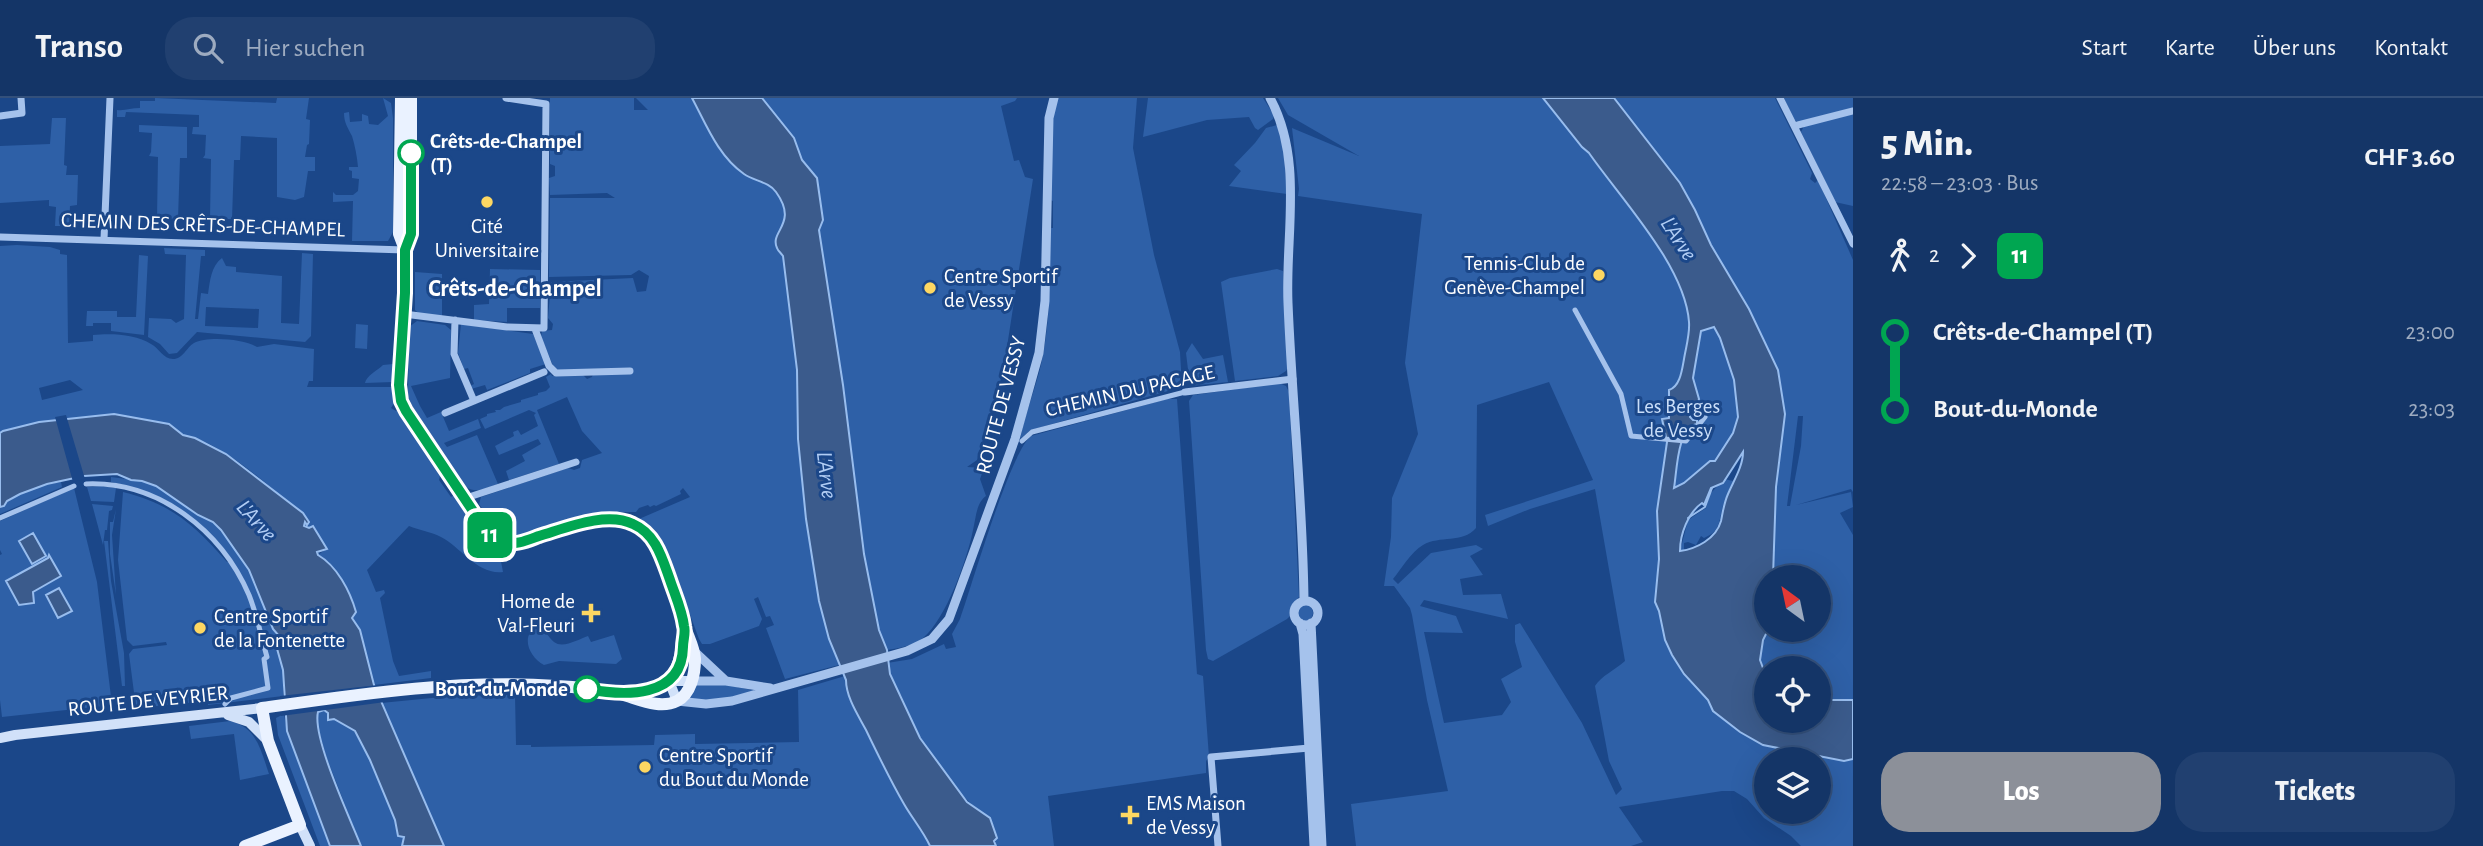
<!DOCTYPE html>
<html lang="de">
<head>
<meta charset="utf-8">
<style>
	:root { --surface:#143567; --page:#214070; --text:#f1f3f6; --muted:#9dabc0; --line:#33507b; --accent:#8c9099 }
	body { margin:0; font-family:"Alegreya Sans",sans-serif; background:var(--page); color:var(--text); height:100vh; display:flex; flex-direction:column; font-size:26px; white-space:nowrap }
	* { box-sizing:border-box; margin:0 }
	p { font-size:23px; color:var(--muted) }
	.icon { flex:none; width:38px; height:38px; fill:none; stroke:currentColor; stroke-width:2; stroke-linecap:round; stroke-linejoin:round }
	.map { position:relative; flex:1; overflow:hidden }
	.drawer { display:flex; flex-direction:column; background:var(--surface); width:630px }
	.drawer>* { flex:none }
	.badge { padding:0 14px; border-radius:10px; font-size:24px; line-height:46px }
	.needle { width:46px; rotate:327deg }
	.controls { position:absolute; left:1754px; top:467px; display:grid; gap:14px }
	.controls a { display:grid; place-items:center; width:77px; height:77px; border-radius:50%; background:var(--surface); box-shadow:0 7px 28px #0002,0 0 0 2px var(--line); font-size:35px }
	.map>.badge { position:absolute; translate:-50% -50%; box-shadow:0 0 0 4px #fff }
	.legs { display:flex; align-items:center; gap:10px; height:77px; padding:0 28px; font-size:23px }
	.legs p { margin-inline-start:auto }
	.overview { display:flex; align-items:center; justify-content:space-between; height:119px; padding:0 28px }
	h1 { font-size:38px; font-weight:800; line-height:52px }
	.cta { display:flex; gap:14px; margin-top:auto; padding:14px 28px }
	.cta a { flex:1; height:80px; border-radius:28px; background:var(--accent); color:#fff; font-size:28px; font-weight:800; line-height:80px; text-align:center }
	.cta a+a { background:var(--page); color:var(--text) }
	ul { padding:0 28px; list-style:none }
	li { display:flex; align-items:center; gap:24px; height:77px; font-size:26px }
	li i { display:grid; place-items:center; width:10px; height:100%; margin:0 9px; background:currentColor }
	li i::after { content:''; width:18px; height:18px; margin:-9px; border:5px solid; border-radius:50%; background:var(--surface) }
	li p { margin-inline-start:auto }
	li:first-child i { background:linear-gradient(#0000 50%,currentColor 0) }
	li:last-child i { background:linear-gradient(currentColor 50%,#0000 0) }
	header { display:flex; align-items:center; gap:42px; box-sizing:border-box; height:98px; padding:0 35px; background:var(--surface); border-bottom:2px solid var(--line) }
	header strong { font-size:33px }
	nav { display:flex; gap:38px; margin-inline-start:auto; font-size:24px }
	.search { width:490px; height:63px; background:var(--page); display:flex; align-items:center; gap:18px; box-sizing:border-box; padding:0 24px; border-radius:28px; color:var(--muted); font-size:26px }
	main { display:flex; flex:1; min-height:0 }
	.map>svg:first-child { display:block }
</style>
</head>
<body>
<header>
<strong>Transo</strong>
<div class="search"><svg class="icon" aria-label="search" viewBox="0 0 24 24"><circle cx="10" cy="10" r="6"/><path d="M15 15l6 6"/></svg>Hier suchen</div>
<nav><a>Start</a><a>Karte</a><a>Über uns</a><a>Kontakt</a></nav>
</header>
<main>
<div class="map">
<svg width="1853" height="748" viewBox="0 0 1853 748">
	<rect width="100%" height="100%" fill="#1b4789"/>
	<!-- green -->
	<path fill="#2e60a7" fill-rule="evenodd" d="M155,0L276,5L277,0H309L306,21L310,22L309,46L307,47L305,59H315V73H308L304,99L295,102L277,99V40L241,38L240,62H234L232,121H210L211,61L203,60L205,57L206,37L192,36L193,29H199V17L126,14L125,19H117V12C125,13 131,10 140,10V3H155Z
		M383,0L391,5L393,20V134L388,143H352L353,103L333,104V94L336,97H353L358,93L359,81L352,80V73L349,72V69H358C357,58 355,48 352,38C348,30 344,25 344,15L349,14L350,24L362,23V16L368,18L369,26L378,27L388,18Z
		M550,0H634V12H648L636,0H692C706,26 718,58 744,76C754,83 769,84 776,94C799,126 769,133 777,150C778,153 781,155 783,158L797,272L798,341L806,421L829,541L839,567L785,581L766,530L774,527L770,518L766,519L758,499L754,501L762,521L759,528L710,546H702L699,541L665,449L657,435L639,421L690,399L683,390L680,393L681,396L656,408L654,407L650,409L648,407L639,410L636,414H624L522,438C498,440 491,423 479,406L481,399L568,370L574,372L580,370L582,362L602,355L582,333L567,299L537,312L559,366L509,382L506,373L525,363L522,357L541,346L538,341L499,357L495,348L514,338L513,334L518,332L521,337L538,328L534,317L536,315L529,312L485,331L480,321L487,318V316L496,314L495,312H500L504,309L521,304V302L538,297V295L546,293L550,289L546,279L551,276L552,278L583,277L587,281L592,279L593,276L562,274L554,270L541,239L542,233L552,232L553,226L548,220L551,184L633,180L637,194L646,193L649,178L639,172L631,177L549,179L550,100H615L607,95L550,97L549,80L555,78V68L550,66Z
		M762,0H1017L1015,3L1001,8L1014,63L1019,62L1025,79L1033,81L1004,268L1006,272L1003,274L977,362L967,369L984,370L980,381L986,398C976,405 976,420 973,432C967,462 946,521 923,540C913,548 899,550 887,552L879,532L864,456L819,131L823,122L817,80L802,62L794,40Z
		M1058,0H1137L1133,50L1154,157L1180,254L1182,289L1031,332L1020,341C1025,316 1035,292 1041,267C1051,222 1050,175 1050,130H1053V103L1050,102L1053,13Z
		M1148,0H1263L1274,17L1273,21L1258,32L1255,30L1249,19L1207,22L1143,39Z
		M1278,0H1543L1582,49L1589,55C1621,100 1686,169 1689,224C1690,238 1685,253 1683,266L1701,233L1714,229L1720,240L1734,282L1738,319L1733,335L1715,363H1709L1684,385L1660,395L1657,413L1659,461L1655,504L1659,513L1665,542L1684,576L1708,602L1713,613L1763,647L1844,663L1853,661V748H1801L1791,738L1764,720L1747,701L1734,693H1722L1619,709L1643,744L1631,748H1356L1351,706L1448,693L1427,602L1412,517L1410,510L1394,488H1384L1391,439L1392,400L1418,336L1405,265L1422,116L1298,98L1299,91L1292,30L1359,58L1288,17ZM1549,284L1593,382L1485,417L1488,428L1530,411L1595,391L1625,563C1615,572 1601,578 1595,588L1609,663L1622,691L1616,697L1582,625L1520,525L1515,527V544L1522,569L1501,581L1511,604L1502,617L1444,625L1424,534L1463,535L1456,518L1420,508L1424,502L1508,521L1501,496L1463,497L1460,481L1483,477L1470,458L1483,451L1476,447L1431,455L1398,486L1393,481C1402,470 1411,454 1423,447C1440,437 1462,446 1476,430L1477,307ZM1766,662H1818V714H1766Z
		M1614,0H1775L1812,75L1810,81L1815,85L1818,82L1853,162V394L1851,391L1796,407L1851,394L1853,409L1840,415L1853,437V602H1831L1818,598V570H1766V578C1756,564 1761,546 1768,532H1818V480L1773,479L1776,389L1785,316L1695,112L1680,85ZM1798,318H1803L1801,348L1790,408H1787Z
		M1784,0H1853V10L1798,24L1794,22Z
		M1853,16V108L1835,104L1801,34L1804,28Z
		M52,20H66L64,67L67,68L66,77H78L77,107L70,108L69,128H55L56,109L49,108V102L0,105V48L50,46Z
		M139,27L187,29V60H180L178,121L157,120L158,59L149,58L151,54L152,35L139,34Z
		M1277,27L1284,50L1287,96L1229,88L1241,73L1234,67L1255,45L1266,30Z
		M17,147L50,149L60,152V156L67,157L68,245L93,243V237C111,235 136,236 151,246C159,250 163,261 173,261C183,261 186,250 194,245C207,238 244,241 257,249L274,246L314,251L313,283H309L307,289H393L395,304L391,310L396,313L398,311L441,374L439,382L451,399L454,397L483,441L499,453L503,474C477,477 461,449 441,439C432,434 419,432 409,428L367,472L376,494L384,492L385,495L380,500L393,563L399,578L431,573V580L374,587L360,532L352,520L354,506L329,464L318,457L326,451L313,428L309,430L307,427L309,424C279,396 233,353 195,340C192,338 187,339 184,338C172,333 172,326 156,323L8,331L0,335V148ZM70,282L83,292L42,302L39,290Z
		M164,150L205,152V158H201L195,221H198L201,195L208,196C210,183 211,168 222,160L226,168L236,169V174L282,178L281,225L299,226L302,155L313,156L311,238L305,244L197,234L177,255L169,256L160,246L148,239L149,220L171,221L176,225L184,221L186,157L165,156ZM206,209L259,211L258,230L205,228Z
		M139,157L148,158L144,237L111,233V225H93V228H86L87,213H117V219H136Z
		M490,171L540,172V210H507V224L474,222V207L489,206Z
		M1277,171L1283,173L1288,269L1286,273L1278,278L1235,283L1221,184L1230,180Z
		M415,174L442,176V218L418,215L415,212Z
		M417,223L445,227L451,232V236L450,280L411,288L420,308L427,320L441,314L449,333L478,321L481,330L444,345L447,349L477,337L498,386C487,390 476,396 466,389L412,308L408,298L409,229Z
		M356,226L368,227L367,251L355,250Z
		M461,226L533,236L546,266L530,271V275L487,292L485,287L471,291L470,288L474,286L468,270L464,271L458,255Z
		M1192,245L1203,261L1223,257L1228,284L1190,288L1186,255Z
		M393,266V284L365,285C366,278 378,272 383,267Z
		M1279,285L1286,288L1289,294L1299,499L1291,508L1290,518L1287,521L1213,563L1208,561L1206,552L1189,303L1193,297L1201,296Z
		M1167,301H1177L1197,576L1203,578L1209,659L1206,663V675L1048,698L1054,748H996L994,728L956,691L920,640L901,597L897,593L887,565L912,561L944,546L946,551L956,549L952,536L960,521C972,487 1010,355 1031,338Z
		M111,379L142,383L156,388L198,417L213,424L243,461L276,537L274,540L283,572V598L208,607V603L136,610L129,556L133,551L167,547L166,544L133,548L127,542L118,462L123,394C172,406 194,427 227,464H232C196,416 169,396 111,384Z
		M1724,381L1733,383C1729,392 1724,402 1722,412C1719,425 1719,434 1704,440L1701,438L1696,447L1688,444L1684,445V452L1680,453L1688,422L1706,410L1710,396Z
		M61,384L62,389L0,416V409L4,408C11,396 47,386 61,384Z
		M102,388L116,390L114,404L91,403L87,389Z
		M74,390L97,484L112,607L2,619L0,602V457L2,456L0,452V423ZM48,459L61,478L32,494Z
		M92,406L113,408L112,412L109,413L107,432H105L103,447Z
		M116,411L112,437L116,497L110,456V424H113Z
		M104,443H108L111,483L124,555L125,588H122Z
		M1297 515a8 8 0 1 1 16 0a8 8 0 1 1-16 0Z
		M537,528C546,532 547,538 554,544C563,551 579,541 588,538L591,544L614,537L622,561L616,566L559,563L544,567C529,559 520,538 537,528Z
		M845,578C859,622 881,666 904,706C913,721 923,733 930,748H444L381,605L452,598L515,597L516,647H531V649L654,647L655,637L695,636V646L799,644L798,592Z
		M717,585L757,593C734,599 712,605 689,600L697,586Z
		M320,612H324L354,633L370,662L395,722L398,738L404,739L402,748H361L326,658L316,622Z
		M284,616L287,633L330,748H320L278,637L276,620Z
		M230,623C257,629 261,653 269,676L240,682L234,636L191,641L189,628Z"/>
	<!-- water -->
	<path fill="#3b5b8c" stroke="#98bdee" stroke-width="2" fill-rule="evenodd" d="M692,0H762L794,40L802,62L817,80L823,122L819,132L843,287L864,456L879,532L887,552L890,576L920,640L967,704L990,720L997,740L994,743L996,748H930C923,733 912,720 904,706C890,682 878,657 866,632C858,617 846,599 846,582L829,541L819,503L806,421L798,341L797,272L783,158C781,155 778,153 777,150C769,133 799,126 776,94C769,84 754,83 744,76C718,58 706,26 692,0Z
		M1543,0H1614L1680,85L1695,112L1711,147L1749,211L1778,272L1785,316L1776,389L1773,479L1766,480V532H1768L1763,542L1760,562L1766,578V623H1818V598L1831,602H1853V661L1844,663L1763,647L1740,634L1713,613L1708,602L1684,576L1672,557L1665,542L1659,513L1655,504L1659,461L1657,413L1667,344L1662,321L1669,320V292C1680,289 1682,272 1684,261C1686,249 1690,236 1689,224C1685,168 1621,101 1589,55L1582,49ZM1714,229L1720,240L1734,282L1738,319L1733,335L1715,363H1710L1684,385L1674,390C1677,373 1677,330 1697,326V322H1693L1690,319L1693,304H1698L1699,301L1693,280L1701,233ZM1743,354C1743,368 1734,382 1728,396C1724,405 1723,413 1721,423C1716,441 1696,451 1680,453C1680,436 1688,415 1702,405L1704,407L1711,390L1723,385Z
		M114,316L169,326L183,337L195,340L226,356L303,415L309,424L307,427L305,424L304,428L309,430L313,428L327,451L317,454L318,457C337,468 350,493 356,514L352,520L360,532L374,587L444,748H402L404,739L398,738L395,722L370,662L355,633L334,621L328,622V615L324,612L318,614C312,639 349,718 361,748H330L287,633L283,572L276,547L279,538L273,531L249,472L221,432L213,424L198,417L156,388L142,383L131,382L117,376L84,378L47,386L20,396L7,403L4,408L0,409V335L3,333L39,324Z
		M33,435L46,458L32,466L19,443Z
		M49,457L61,478L33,494L34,505L19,507L6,483L48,460Z
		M59,490L72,513L58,520L46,497Z"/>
	<!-- pier -->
	<path fill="#1b4789" d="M66,317L85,381L73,384L55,319Z
		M378,587L385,604L281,618L280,598Z"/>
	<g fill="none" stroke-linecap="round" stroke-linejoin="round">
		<!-- stream -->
		<path stroke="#98bdee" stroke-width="2" d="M1688,420L1705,409L1712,390"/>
		<!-- pedestrian -->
		<path stroke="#a5c2ec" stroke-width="5" d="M1575,212L1621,296L1631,338L1686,343L1705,319
			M1022,343L1032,334L1185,294
			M86,386C158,383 221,432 249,497C257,517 261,538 267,559L264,561L268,590L231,600L225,606
			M0,420L74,388"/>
		<!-- minor -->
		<path stroke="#a5c2ec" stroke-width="7" d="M1780,0L1853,146
			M0,18L22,15L21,0
			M1794,28L1853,13
			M0,139L405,152
			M104,141L110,0
			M404,216L507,229L544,230L546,6L506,0
			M455,222L454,256L474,303
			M535,231L549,268L556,275L630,273
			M1185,294L1293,281
			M445,315L544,274
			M466,402L472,398L576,364
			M1218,748L1211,659L1309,650"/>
		<!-- tertiary -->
		<path stroke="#a5c2ec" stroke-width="9" d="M1270,0C1304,62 1285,137 1288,205C1292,304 1303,404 1304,503
			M1294 515a12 12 0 1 1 24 0a12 12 0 1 1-24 0Z
			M1300,525L1303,536L1314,748
			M1311,525L1322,748
			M694,553L726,583
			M692,583H726L770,590
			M677,603L706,606L732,603L907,553L932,541L949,521L1015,341L1039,255L1045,203L1049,20L1054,0"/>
		<!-- secondary -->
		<path stroke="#d1e1f9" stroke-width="10" d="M677,603L669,583H692
			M228,617L249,624L268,643
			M0,640L15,637L262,610
			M300,727L310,748"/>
		<!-- primary -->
		<path stroke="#eaf2ff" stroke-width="12" d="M401,0L399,136L405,152
			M624,596C677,588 677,580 685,530
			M245,748L300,727L268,643L262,610C360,596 459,581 557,588C578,589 600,592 620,596C637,600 659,612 677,603C691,596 695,576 695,561C694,548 688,539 684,526C676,500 667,460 650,438C644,431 637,426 628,424C597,415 550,436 520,444C503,447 493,441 483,428L403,308L399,293L400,276L405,195V152L411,136V0"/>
	</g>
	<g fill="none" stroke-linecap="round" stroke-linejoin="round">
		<!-- line-1 casing -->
		<g stroke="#fff" stroke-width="16">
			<path id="line-1" d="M411,55V136L405,152V195L399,287L401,303L406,313L483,428C489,435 494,441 503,444C515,448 528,442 539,438C566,430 606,413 633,426C656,436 662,460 670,482C675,497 682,512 684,528C686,534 683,542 683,549C682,601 624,598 587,591"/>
		</g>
		<!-- line-1 -->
		<use href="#line-1" stroke="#00a651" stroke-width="10"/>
	</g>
	<!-- markers -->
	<g fill="#fff" stroke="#00a651" stroke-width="3.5">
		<circle cx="411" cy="55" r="12"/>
		<circle cx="587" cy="591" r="12"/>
	</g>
	<g fill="#fdd762" stroke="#1b4789" stroke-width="2.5">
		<circle cx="487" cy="104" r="7"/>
		<circle cx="1599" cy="177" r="7"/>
		<circle cx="930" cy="190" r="7"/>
		<path d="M587.5 504.5h7v7h7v7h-7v7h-7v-7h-7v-7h7z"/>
		<circle cx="200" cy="530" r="7"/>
		<circle cx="645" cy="669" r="7"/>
		<path d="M1126.5 706.5h7v7h7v7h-7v7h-7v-7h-7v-7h7z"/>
	</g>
	<g text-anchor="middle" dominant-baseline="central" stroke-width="6" stroke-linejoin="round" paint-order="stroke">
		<!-- stop labels -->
		<g font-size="21" font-weight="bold" fill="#fff" stroke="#1b4789" text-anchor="start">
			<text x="430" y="43">Crêts-de-Champel<tspan x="430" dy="24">(T)</tspan></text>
			<text x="568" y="591" text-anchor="end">Bout-du-Monde</text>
		</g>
		<!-- street labels -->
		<g font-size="21" fill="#fff" stroke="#1b4789">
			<text transform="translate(203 127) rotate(2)">CHEMIN DES CRÊTS-DE-CHAMPEL</text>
			<text transform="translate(1130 293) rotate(-13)">CHEMIN DU PACAGE</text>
			<text transform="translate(1001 307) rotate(-75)">ROUTE DE VESSY</text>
			<text transform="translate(148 603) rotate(-6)">ROUTE DE VEYRIER</text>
		</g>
		<!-- poi labels -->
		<g font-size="21" fill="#fff" stroke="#1b4789" text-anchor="start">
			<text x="487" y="128" text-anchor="middle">Cité<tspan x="487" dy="24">Universitaire</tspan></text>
			<text x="1585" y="165" text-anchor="end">Tennis-Club de<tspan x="1585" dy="24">Genève-Champel</tspan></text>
			<text x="944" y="178">Centre Sportif<tspan x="944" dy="24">de Vessy</tspan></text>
			<text x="575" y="503" text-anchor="end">Home de<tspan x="575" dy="24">Val-Fleuri</tspan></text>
			<text x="214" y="518">Centre Sportif<tspan x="214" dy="24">de la Fontenette</tspan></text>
			<text x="659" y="657">Centre Sportif<tspan x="659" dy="24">du Bout du Monde</tspan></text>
			<text x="1146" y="705">EMS Maison<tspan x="1146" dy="24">de Vessy</tspan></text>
		</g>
		<!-- park labels -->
		<g font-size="21" fill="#cadef9" stroke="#1b4789">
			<text x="1678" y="308">Les Berges<tspan x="1678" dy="24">de Vessy</tspan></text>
		</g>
		<!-- water labels -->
		<g font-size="23" font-style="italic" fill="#b1cdf4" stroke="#1b4789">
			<text transform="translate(1678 141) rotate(57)">L'Arve</text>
			<text transform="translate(826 377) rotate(83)">L'Arve</text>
			<text transform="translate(256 423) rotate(48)">L'Arve</text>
		</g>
		<!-- quarter labels -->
		<g font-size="24" font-weight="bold" fill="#fff" stroke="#1b4789">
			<text x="515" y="191">Crêts-de-Champel</text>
		</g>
	</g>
</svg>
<div class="controls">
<a><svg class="needle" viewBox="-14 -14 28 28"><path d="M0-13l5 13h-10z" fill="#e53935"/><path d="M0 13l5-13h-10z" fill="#9dabc0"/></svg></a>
<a><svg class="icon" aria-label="locate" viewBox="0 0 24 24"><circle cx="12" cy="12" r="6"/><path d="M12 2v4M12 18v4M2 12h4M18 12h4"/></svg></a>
<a><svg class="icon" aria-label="layers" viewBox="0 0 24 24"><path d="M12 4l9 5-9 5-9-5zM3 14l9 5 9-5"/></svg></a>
</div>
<b class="badge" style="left:490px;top:437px;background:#00a651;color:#fff">11</b>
</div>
<section class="drawer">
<div class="overview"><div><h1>5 Min.</h1><p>22:58 – 23:03 · Bus</p></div><b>CHF 3.60</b></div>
<div class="legs"><svg class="icon" aria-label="walk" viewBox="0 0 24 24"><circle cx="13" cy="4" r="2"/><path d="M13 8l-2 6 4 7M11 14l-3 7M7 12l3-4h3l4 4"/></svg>2<svg class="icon" aria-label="forward" viewBox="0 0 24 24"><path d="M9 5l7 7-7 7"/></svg><b class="badge" style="background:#00a651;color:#fff">11</b></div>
<ul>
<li><i style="color:#00a651"></i><b>Crêts-de-Champel (T)</b><p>23:00</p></li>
<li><i style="color:#00a651"></i><b>Bout-du-Monde</b><p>23:03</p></li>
</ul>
<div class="cta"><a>Los</a><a>Tickets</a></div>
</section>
</main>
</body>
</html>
